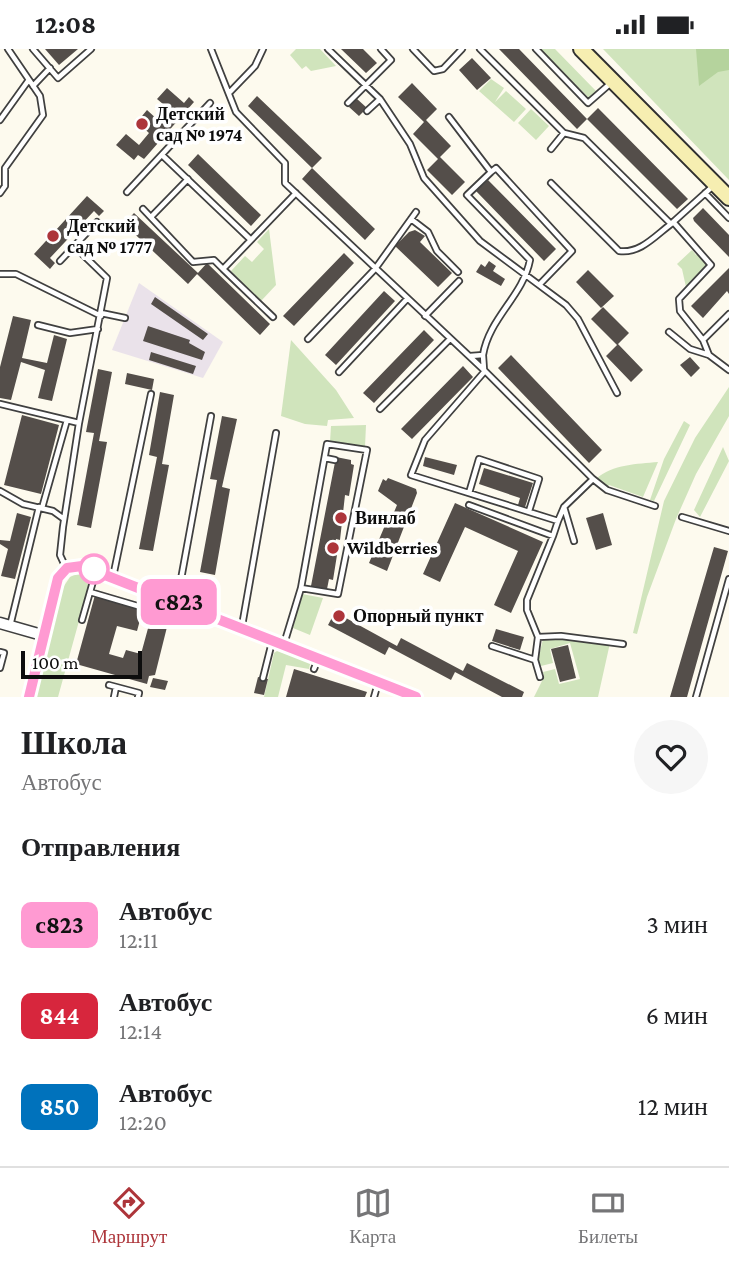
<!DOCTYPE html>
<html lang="ru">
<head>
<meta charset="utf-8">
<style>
	:root { --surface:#fff; --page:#f6f6f6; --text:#202124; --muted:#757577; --line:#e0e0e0; --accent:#ad353a }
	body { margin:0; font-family:"Crimson Pro",serif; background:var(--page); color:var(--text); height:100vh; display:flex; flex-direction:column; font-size:26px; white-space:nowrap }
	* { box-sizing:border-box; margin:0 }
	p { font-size:23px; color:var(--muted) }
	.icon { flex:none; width:38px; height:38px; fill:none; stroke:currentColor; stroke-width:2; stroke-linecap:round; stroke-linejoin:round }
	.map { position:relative; height:648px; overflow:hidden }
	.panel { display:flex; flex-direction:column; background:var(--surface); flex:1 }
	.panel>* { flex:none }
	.badge { padding:0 14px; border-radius:10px; font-size:24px; line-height:46px }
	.scale { position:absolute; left:21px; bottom:18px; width:121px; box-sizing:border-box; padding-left:7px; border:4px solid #0d0d0d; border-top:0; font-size:19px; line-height:24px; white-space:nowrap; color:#0d0d0d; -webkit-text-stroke:5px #fff; paint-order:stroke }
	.map>.badge { position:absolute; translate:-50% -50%; box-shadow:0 0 0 4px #fff }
	h2 { padding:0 21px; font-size:26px; line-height:63px }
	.round { display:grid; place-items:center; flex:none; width:74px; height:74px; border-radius:37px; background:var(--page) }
	.summary { display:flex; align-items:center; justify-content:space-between; height:119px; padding:0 21px }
	h1 { font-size:33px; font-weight:700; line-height:52px }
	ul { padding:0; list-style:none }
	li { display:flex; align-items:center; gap:21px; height:91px; padding:0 21px }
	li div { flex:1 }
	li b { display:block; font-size:26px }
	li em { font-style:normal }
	li .badge { min-width:77px; font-weight:700; text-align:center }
	.status { display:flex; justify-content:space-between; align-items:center; height:49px; padding:0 35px; background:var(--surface); direction:ltr }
	.status svg { height:19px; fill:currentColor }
	.menu { display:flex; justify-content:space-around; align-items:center; height:98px; border-top:2px solid var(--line); background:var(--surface); font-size:19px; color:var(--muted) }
	.menu a { display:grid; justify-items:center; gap:4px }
	.menu .on { color:var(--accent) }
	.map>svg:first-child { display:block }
</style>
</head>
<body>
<div class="status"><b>12:08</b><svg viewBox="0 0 49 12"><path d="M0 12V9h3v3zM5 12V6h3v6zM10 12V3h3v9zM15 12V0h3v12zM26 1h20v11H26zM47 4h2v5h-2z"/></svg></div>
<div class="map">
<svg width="729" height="648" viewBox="0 0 729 648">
	<rect width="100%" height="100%" fill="#fdfaee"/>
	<!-- industrial -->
	<path fill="#eae2ea" d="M139,234L223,293L203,329L112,301Z"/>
	<!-- green -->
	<path fill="#d0e4bc" d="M296,0H320L336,17L311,22L306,17L302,20L290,6Z
		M540,0H555L596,42L589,49Z
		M603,0H729V131Z
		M491,30L504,39L495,53L506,42L526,60L514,73L479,42Z
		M531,60L549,77L536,91L518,74Z
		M269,180L276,236L261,252L231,222L245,207L252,213L264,200L257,193Z
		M692,201L696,206L699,203L707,215L686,238L682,220L677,215Z
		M291,291L336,341L354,369L328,371L327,377L305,375L281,367Z
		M729,338V367L696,425L676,470L647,548L637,585L633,584L664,452L695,389Z
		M684,372L690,376L654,452L650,451L664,410Z
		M366,376L365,398L330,393L331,377Z
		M723,398L729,412L700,468L694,461Z
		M658,413L643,448L609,436L607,439L596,430C613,415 637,415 658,413Z
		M80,523L92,525L58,648H37L36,641L62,540L70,528Z
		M302,545L323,549L310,586L293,579Z
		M560,589L610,594L598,648H534L544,628L543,623L555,620L559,635L580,630L570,594L550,600L553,614L541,617L538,611L543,590Z
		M280,600L311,611L309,620L286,616L278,648H264L274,604Z"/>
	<!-- forest -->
	<path fill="#b5d39d" d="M696,0H729V21L718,23L699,37Z"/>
	<!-- building -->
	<path fill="#544e4a" d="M45,0H78L59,16Z
		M341,0H363L377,14L366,24Z
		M499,0H519L587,70L577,80Z
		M472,9L491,29L477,41L459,21Z
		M412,34L437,60L426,71L451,97L440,108L465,133L452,146L427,121L438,110L413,85L424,73L398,48Z
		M167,39L184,54L189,48L194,53L144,110L138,106L134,111L116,96L126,85L139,96L149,84L137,73L147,61L159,72L170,61L157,50Z
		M257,47L322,109L312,119L375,180L365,191L302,130L312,119L248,57Z
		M356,49L367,59L359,67L349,58Z
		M598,59L688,150L677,160L587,70Z
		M198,105L261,166L251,177L188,116Z
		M488,131L556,200L544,212L476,142Z
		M87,147L104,162L99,167L94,162L50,209L55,214L50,220L34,205Z
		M703,159L729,186V208L694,172L693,169Z
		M134,164L198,224L188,235L124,175Z
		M415,181L425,187L420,193L452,224L438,238L395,197L409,183Z
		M344,204L354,214L294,277L283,267Z
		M489,212L496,217L493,222L505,230L501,237L476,223L481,215L485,218Z
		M207,214L270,275L260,286L197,225Z
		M729,219V245L727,242L703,269L691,257Z
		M588,221L614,247L601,259L576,233Z
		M384,242L395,252L336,316L325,306Z
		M155,248L208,285L203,291L151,255Z
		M603,258L629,284L617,296L591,270Z
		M13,267L31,271L22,309L47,314L54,286L67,290L52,352L38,349L45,321L21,313L11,351L0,349V318Z
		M148,277L190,291L189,294L205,303L202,311L143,292Z
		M424,281L434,291L374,354L363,344Z
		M618,295L643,321L631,333L606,307Z
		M151,303L196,317L193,325L149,311Z
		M511,306L602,401L589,414L498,319Z
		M690,308L700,319L691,328L680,316Z
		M463,317L473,328L412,390L401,380Z
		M98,320L112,323L99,392L107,393L91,479L77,476L94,384L86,383Z
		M127,324L154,330L152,341L125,335Z
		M160,343L174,346L162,415L169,416L153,502L139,500L157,408L149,406Z
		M22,366L59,376L41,445L4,436Z
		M222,367L237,370L222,438L230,440L215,526L200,523L217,431L210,430Z
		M336,408L351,411V415L354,416L349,447L345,446L340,491L336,490L334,505L337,506L333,531L329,530L327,540L311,537Z
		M425,408L457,416L454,426L423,417Z
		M484,419L533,434L525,458L518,456L520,449L479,435Z
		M388,429L416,440L417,444L387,522L369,514L389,467L392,468L397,456L378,442L383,430L386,432Z
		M455,454L543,493L511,564L494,556L518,502L465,478L440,533L423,525Z
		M17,464L31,468L15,530L1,527L8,500L0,495V491L10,492Z
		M603,464L612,496L596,501L586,469Z
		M714,498L728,502L687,648H670Z
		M95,546L143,560L137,582L117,577L109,605L123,609L126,601L141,605L153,561L170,566L155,626L149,627L147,635L76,615Z
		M335,563L397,597L401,589L463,622L467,614L524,643L522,648H502L455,623L451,631L389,598L385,606L328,576Z
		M496,580L524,588L520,601L492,592Z
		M568,596L576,629L560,633L551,600Z
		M294,620L367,643L365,648H286Z
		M258,628L268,630L264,646L254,644Z
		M153,629L168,632L165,641L150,638Z"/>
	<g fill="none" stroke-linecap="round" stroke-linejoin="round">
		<!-- service casing -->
		<g stroke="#404040" stroke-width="8">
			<path id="service" d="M33,0L58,29L91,0
				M211,0L236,63L285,114V134L484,321L593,430L607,441L655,457
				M328,0L380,50L410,95L424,129L480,192L566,256L578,270L617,344
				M413,0L434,22L443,20L462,0
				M480,0L564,84L584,89L671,175L712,138
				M536,0L588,54L612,33
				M33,37L50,19
				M230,43L255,17L263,0
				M348,54L391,11L381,0
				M367,62L380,50
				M449,68L491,123L467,146L530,211C523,247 489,269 483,306L470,307
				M0,71L28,32
				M551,100L564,84
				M162,106L251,191
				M491,123L496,119L572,202L540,235
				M551,134L619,202C640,205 655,187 671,175
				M127,143L210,54
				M0,144L5,137V119L43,66L40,47L8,0
				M705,144L729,169
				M143,160L193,213L214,211L223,220
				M151,168L188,130
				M411,170L428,183L437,202L458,223
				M675,175L711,216L679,250L680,262L703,291L729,265
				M60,212L97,173
				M0,225H16L101,267
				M101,264L125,269
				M425,267L459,232
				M273,268L223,220L296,144
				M38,276L70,284L98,280
				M669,283L690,300L709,306
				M308,290L375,220L416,163
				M703,291L709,306L729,321
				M483,306L484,321
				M485,322L425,391L411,426L558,472L564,458
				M339,323L407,250
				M0,355L79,374
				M380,360L450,290
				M325,409L335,411
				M0,442L23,455L53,462L64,470
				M469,444L479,410L539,430L529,462
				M469,456L553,487L558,472
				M42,459L67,371
				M682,468L729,482
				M574,492L564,458L593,430
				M66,519L60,506L63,478L79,374L107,229L74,197
				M113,528L151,345
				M90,543L141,558L153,547
				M177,552L211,367
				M82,571L96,522
				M10,577L39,458
				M242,577L276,384
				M538,588L527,561V551L553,487
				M284,595L301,539L327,395L367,401L338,545L301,539
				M492,597L535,611
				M0,603L4,604L0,619
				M314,620L318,610
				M540,628L535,611L538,588L561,587L623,595
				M263,629L272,593
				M109,636L139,644L138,648
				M114,648L116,638
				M374,648L378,634
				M696,648L729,530"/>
		</g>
		<!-- minor casing -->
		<g stroke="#404040" stroke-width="13">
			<path id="minor" d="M0,574L42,586
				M29,648L58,529L67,519L82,517L416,648"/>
		</g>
		<!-- secondary casing -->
		<g stroke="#2f2f2f" stroke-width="18">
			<path id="secondary" d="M581,0L729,149"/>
		</g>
		<!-- service -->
		<use href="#service" stroke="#fff" stroke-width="4.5"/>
		<!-- minor -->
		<use href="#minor" stroke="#fff" stroke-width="10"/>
		<!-- secondary -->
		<use href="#secondary" stroke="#f6eeb1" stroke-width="14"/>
	</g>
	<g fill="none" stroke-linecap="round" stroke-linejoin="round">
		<!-- line casing -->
		<g stroke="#fff" stroke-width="16">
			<path id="line" d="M29,648L58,529L67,519L82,517L416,648"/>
		</g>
		<!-- line -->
		<use href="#line" stroke="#ff9ad2" stroke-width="10"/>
	</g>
	<!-- markers -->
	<g fill="#ad353a" stroke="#fff" stroke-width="2.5">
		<circle cx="142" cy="75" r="7"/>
		<circle cx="53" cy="187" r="7"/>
		<circle cx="341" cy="469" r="7"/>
		<circle cx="333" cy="499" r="7"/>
		<circle cx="339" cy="567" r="7"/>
	</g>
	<circle fill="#fff" stroke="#ff9ad2" stroke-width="3.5" cx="94" cy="520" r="14"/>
	<g text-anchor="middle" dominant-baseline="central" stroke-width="7" stroke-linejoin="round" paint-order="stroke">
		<!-- poi labels -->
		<g font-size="18" font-weight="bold" fill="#0d0d0d" stroke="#fff" text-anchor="start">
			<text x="156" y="65">Детский<tspan x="156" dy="21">сад № 1974</tspan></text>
			<text x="67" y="177">Детский<tspan x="67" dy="21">сад № 1777</tspan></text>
			<text x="355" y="469">Винлаб</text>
			<text x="347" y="499">Wildberries</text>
			<text x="353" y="567">Опорный пункт</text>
		</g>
	</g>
</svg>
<div class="scale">100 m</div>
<b class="badge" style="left:179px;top:553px;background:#ff9ad2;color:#111">с823</b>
</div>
<section class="panel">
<div class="summary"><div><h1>Школа</h1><p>Автобус</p></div><a class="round"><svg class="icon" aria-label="heart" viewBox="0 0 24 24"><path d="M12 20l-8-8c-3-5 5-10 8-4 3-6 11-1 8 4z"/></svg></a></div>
<h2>Отправления</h2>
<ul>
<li><span class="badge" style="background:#ff9ad2;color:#111">с823</span><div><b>Автобус</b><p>12:11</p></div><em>3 мин</em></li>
<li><span class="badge" style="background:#d7263d;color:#fff">844</span><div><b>Автобус</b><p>12:14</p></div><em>6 мин</em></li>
<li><span class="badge" style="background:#0072bc;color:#fff">850</span><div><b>Автобус</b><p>12:20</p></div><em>12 мин</em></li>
</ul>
</section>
<nav class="menu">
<a class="on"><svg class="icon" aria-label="directions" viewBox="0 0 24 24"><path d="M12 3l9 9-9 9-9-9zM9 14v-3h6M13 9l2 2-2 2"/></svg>Маршрут</a>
<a><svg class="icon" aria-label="map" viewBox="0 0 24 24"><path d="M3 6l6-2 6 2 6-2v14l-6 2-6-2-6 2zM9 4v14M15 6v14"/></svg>Карта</a>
<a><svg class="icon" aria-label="tickets" viewBox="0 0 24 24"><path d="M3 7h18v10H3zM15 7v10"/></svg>Билеты</a>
</nav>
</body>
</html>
